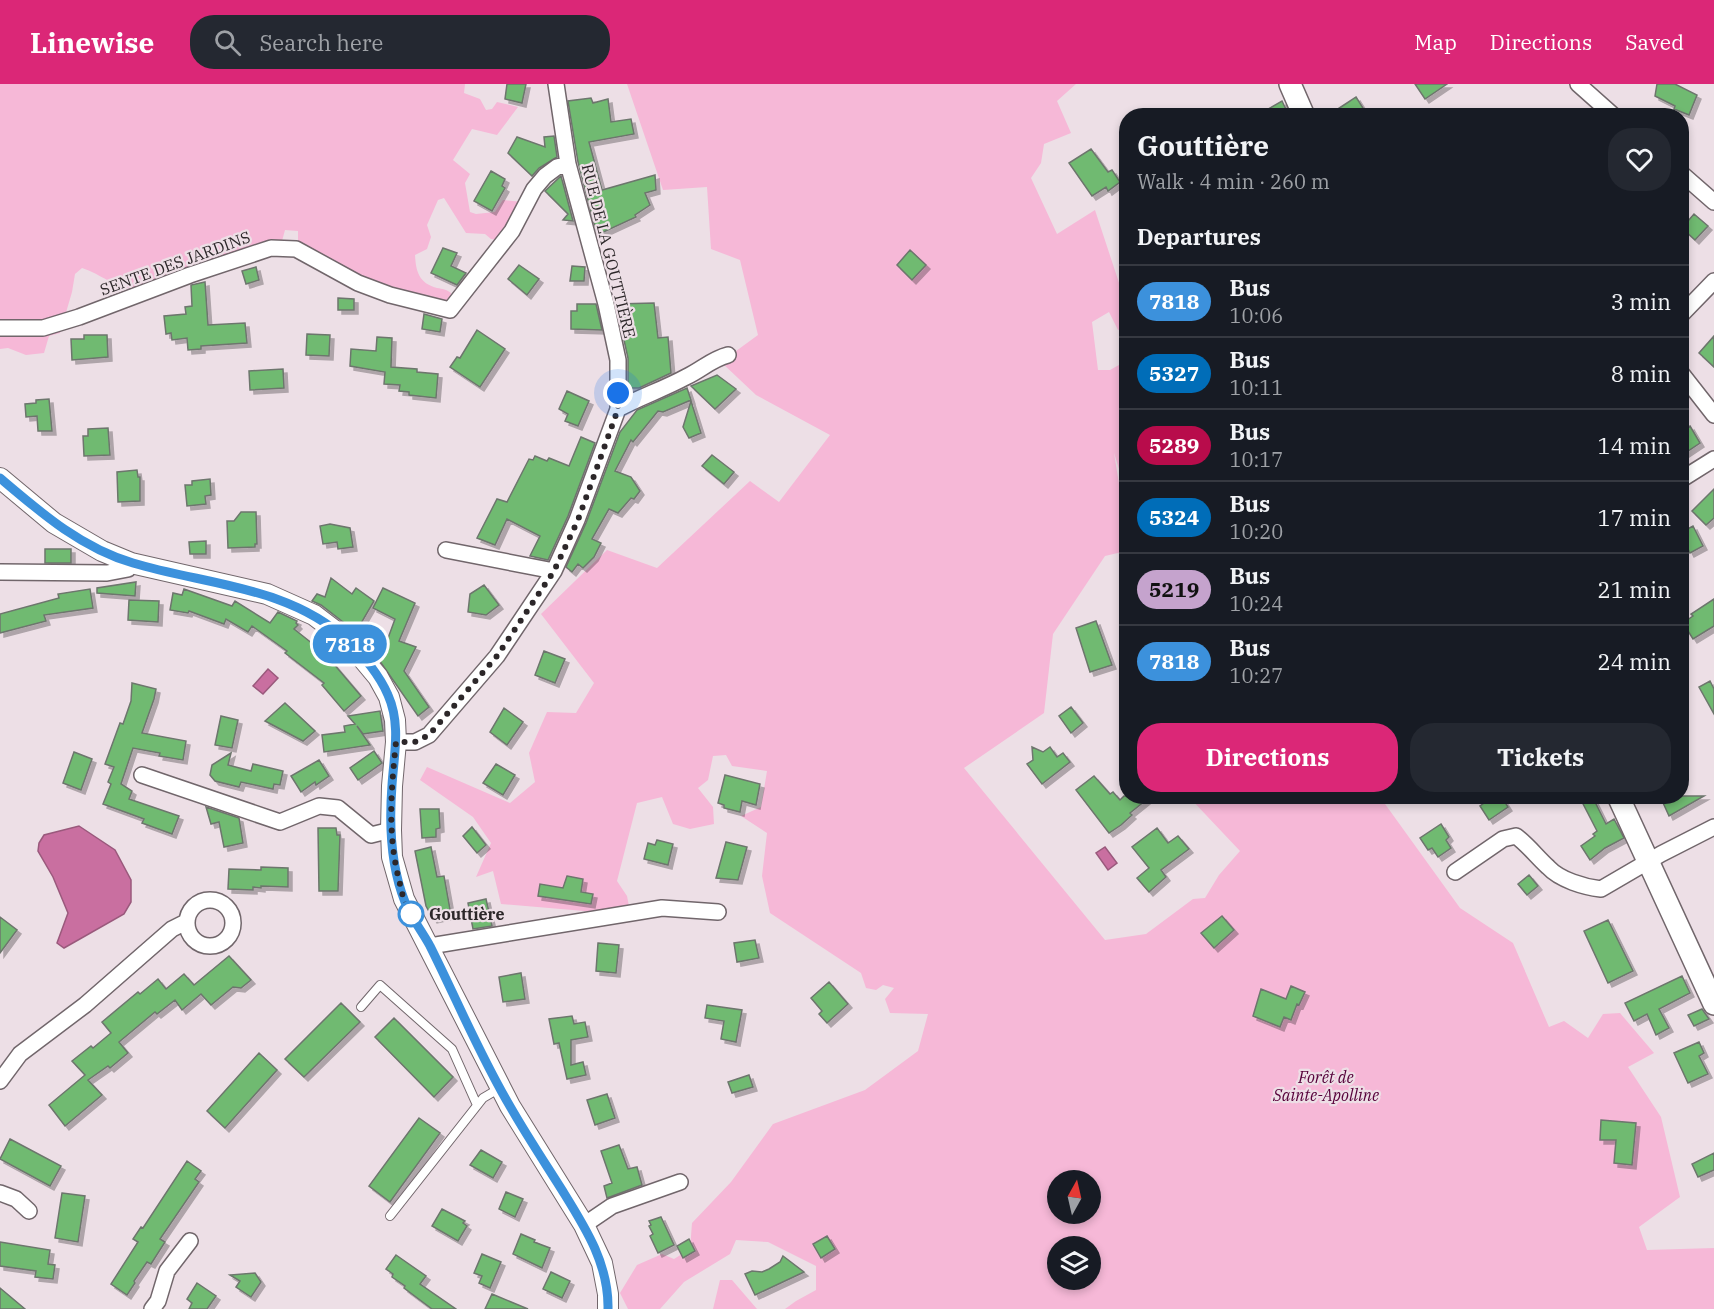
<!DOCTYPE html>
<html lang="en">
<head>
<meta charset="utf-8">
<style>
	:root { --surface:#171b24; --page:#242831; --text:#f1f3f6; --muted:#9ea1a6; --line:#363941; --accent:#db2777 }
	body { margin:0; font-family:"IBM Plex Serif",serif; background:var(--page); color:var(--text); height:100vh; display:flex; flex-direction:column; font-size:22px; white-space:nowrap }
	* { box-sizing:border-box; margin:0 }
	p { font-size:20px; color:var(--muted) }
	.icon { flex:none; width:33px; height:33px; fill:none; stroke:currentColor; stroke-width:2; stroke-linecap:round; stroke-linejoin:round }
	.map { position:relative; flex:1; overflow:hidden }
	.sheet { position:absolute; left:1119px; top:24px; width:570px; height:696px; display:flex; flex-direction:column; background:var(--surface); border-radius:24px; box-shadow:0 3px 9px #0003 }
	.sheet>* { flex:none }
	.badge { padding:0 12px; border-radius:20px; font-size:21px; line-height:39px }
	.needle { width:39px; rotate:8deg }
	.fabs { position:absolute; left:1047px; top:1086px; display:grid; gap:12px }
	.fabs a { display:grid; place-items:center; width:54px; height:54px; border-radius:50%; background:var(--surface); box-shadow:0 3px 9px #0003; font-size:30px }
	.you { position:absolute; width:30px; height:30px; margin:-15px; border:4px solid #fff; border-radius:50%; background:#1a73e8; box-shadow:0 0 0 9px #1a73e833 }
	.map>.badge { position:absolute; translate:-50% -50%; box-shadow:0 0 0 3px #fff }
	h2 { padding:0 18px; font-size:22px; line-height:54px }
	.round { display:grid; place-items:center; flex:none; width:63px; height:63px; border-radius:24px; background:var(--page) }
	.overview { display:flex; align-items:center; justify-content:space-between; height:102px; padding:0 18px }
	h1 { font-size:28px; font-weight:700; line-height:45px }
	.button { display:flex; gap:12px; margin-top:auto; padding:12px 18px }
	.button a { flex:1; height:69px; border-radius:24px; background:var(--accent); color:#fff; font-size:24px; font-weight:700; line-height:69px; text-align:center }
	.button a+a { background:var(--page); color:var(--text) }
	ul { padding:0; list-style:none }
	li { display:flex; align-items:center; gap:18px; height:72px; padding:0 18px; border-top:2px solid var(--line) }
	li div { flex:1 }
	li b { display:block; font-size:22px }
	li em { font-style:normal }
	li .badge { min-width:66px; font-weight:700; text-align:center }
	header { display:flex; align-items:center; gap:36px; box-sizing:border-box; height:84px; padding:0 30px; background:var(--accent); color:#fff }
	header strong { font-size:28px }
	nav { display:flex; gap:33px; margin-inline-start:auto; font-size:21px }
	.search { width:420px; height:54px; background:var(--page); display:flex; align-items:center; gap:15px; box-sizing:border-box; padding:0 21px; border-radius:24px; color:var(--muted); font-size:22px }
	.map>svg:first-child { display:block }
</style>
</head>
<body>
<header>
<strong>Linewise</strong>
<div class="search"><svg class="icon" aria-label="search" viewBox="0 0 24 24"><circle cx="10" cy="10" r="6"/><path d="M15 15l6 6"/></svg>Search here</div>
<nav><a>Map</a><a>Directions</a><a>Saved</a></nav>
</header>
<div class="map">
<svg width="1714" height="1225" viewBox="0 0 1714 1225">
	<defs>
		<filter id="shadow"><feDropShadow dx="4" dy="4" stdDeviation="0" flood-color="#0004"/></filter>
	</defs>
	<rect width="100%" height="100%" fill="#eddfe6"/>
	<!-- green -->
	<path fill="#f6b8d7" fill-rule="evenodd" d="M0,0H465L464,9L480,15L486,26L492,25L497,18L518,23L497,51L472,45L453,76L470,90L465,99L470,128L476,130L495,128L503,116L522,118L498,156L491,155L485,150L466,149L444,114L438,116L427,141L431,153L427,165L415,171C416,188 419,199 437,204C443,205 446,205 451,209L450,219L397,209L298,161V147L285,146L282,157L135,204C116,205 101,190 82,184L75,190L72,208L60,249L49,252L44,269L26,271L8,264L0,265Z
		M627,0H1076L1057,17L1071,49L1044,60L1041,79L1031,94L1057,150L1095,126L1126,220V243L1118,246L1109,228L1092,238L1098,286H1110L1126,277V386L1120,388L1114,369L1122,418L1126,417V467L1105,472L1053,550L1044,629L964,684L1105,856L1146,850L1193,815L1205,814L1219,791L1240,767L1189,713H1380L1460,824L1513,859L1549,943L1564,937L1588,954L1603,930L1620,929L1654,969L1628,983L1661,1033L1680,1113L1639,1143L1647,1166L1714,1164V1225H785L796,1217L816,1206V1182L768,1158L736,1156L730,1170L684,1198L660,1225H628L620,1209L637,1181L662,1170L674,1175L690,1165L692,1139L731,1098L773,1040L865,1006L918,967L928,930L890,929L885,915L894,904L883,901L876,906L866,904L861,889L770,829L762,792L767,749L741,732L761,723L767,687L732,682L726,671L713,672L708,696L698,704L713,723L714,740L690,745L673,740L662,713L637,719L617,797L627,812L629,822L596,828L501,820L493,787L476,793L491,759L473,733L420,696L427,683L510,719L535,698L529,669L547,628L576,629L594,599L541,530L607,466L657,484L750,397L779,418L830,351L756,311L721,278L758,251L740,176L711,165L707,103L663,106ZM1058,1096H1090V1130H1058ZM1058,1162H1090V1196H1058Z
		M720,1196H732L757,1225H713Z"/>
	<!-- water -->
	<path fill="#c96fa0" stroke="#9a597c" stroke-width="1.5" d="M268,585L278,594L263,610L253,602Z
		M79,742L115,766L131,796V818L124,830L64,864L57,859L68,829L53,793L38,767L39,759L44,751Z
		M1105,763L1117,779L1108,786L1096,769Z"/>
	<!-- building -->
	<path fill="#70ba71" stroke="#6d766d" stroke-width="1.5" filter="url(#shadow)" d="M507,0H526L522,19L505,15Z
		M1415,0H1447L1425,15Z
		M1657,0H1675L1697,11L1689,31L1674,25L1675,22L1655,12Z
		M1356,13L1368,32H1327L1347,19Z
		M591,14L593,19L608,15L611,38L631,35L634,50L589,58L602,106L655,91L656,106L645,109L650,121L635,131L636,133L597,151L578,78L568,17Z
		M1282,17L1289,32H1256Z
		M554,52L557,73L539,84L532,92L508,69L517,53L545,63L544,53Z
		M1091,65L1108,88L1112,86L1120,98L1108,107L1106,103L1092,112L1069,79Z
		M491,87L505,95L502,102L505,104L492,127L474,117Z
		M561,92L573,137L563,136L568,130L545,107Z
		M1694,130L1708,142L1695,156L1682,144Z
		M443,164L457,169L451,182L466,189L457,201L431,189Z
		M910,166L926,181L912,196L897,181Z
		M519,181L539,195L527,211L508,195Z
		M572,182L585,183L584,197H570Z
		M256,183L259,196L246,200L242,187Z
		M205,198L208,241L245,239L247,259L201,262V265L188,266L187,254L172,256L171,249L166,250L164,232L186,230L185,223L192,222L191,201Z
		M338,214L354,215V226H338Z
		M654,219L658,254L668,253L671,289L639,304H628V274L616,220Z
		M577,220H596L602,246L571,245V227H577Z
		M424,230L442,235L440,248L422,245Z
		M477,246L505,265L480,303L450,283L457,273L460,274Z
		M307,250L330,251L329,272L306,271Z
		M84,251H107L108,273L72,276L71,255H84Z
		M1714,252V283L1699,269Z
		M377,253L392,254L391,283L417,285V288L438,290L436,314L409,311V308L399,307L400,301L384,300L385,288L350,282L351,265L376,267Z
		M283,285L284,304L250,306L249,287Z
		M717,291L736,305L715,325L691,302Z
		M687,304L691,316L663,328L658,327L633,358L631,356L615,387L631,393L640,407L634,415L631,414L618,429L609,425L592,455L601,459L594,473L583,484L578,480L572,488L566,483L586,439L620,348L637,326Z
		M567,307L589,317L578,342L565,337L568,330L559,325Z
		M49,315L52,347H38L37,332L26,333L25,320L36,319V316Z
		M691,317L701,349L689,354L683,343Z
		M1690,342L1700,359L1682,371V347Z
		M108,344L110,371L84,372L83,352H88V345Z
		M581,353L595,359L568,432L548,476L530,472L540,452L507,435L495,461L477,454L497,415L507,418L529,375L533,376L535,372L547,377L549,374L569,382Z
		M712,371L734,388L724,400L702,382Z
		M137,386L138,393H140V417L118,418L117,388Z
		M210,395L211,411L205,412L206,420L187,422L185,401H192V397Z
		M1714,405V434L1706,441L1692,427Z
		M241,428H256L257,460H255V463L228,464L227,437H234Z
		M330,440L350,444L353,463L338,465L337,458L323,460L320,442Z
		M1693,442L1703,462L1690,469L1682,453V448Z
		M206,457V470H190L189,458Z
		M45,465H71V479H45Z
		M331,494L352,510L356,504L374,517L356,548L321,521L312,517L317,510L325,513Z
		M136,498L135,512L97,509V504Z
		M484,501L499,521L486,531L468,528L470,510Z
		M383,504L415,519L399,557L416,563L404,587L429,623L418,632L377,573L387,557L395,535L373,524Z
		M90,505L93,524L44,531L46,537L0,549V530L59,514L58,510Z
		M184,505L232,522L235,517L270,539L278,528L297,537L296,539L298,541L294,545L318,564L322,558L332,565L327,572L361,612L344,627L322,601L324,599L285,569L287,567L252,542L248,548L226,535L224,540L189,527L188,529L170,526L173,509L182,511Z
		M1714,515V542L1693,555L1683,539L1693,532L1691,530Z
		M129,516L159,517L158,538L128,536Z
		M1096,537L1112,581L1090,588L1076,544Z
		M544,567L565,575L555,599L535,591Z
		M1710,597L1714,605V630L1699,603Z
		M132,599L156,605L154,615L142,649L186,657L183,676L159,672L160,669L133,664L121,700L132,707L129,715L179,732L172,750L142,739L144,735L103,720L111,700L108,698L114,683L105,680L120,639L123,640L131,617Z
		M285,619L315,647L303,657L265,637Z
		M1071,623L1083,639L1071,649L1059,632Z
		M504,624L523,638L507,661L490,648Z
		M380,627L383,647L363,650L357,642L370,661L324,668L322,651L345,648L344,642L355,640L348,632Z
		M221,632L238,636L232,664L215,661Z
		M1032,663L1043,668L1050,663L1057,673L1063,669L1070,678L1042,700L1027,680L1033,676Z
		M374,667L382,679L358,696L350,684Z
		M74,668L92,675L81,706L63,699Z
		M231,669L228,681L251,687L253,680L283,687L280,701L274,700L273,705L241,698L239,703L215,697L210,691L212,681Z
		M319,676L329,692L316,701L315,698L301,708L291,692Z
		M496,680L515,691L503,711L483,699Z
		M725,691L760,700L756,721L742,717L740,728L724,724V721L718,719Z
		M1094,692L1110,710L1113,708L1120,716L1124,712H1151L1130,729L1132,731L1121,741L1109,749L1076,706Z
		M1494,712H1501L1508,723L1489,736L1480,722Z
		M1579,712H1592L1606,740L1614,735L1624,754L1605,764L1590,776L1581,762L1595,752L1593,750L1597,747Z
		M1660,712H1704L1669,732Z
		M206,723L239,734L243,759L224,763L219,738L211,740Z
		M420,725H439L440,744L436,745V753L422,754Z
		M1441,740L1449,753L1446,756L1451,764L1438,773L1432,764L1428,766L1420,754Z
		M472,743L486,761L477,769L463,752Z
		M318,744H336L337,751H340L338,807H319Z
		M1157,744L1168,759L1178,752L1189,765L1161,786L1166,793L1149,808L1137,794L1149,784L1132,763Z
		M657,756L673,760L668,781L644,775L648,759L655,761Z
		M726,758L747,763L738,796L716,794Z
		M431,763L437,793L444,792L451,831L433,835L426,822L415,767Z
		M261,783L288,784V803L261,802V804L253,803V806L228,805L229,785L261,786Z
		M1529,791L1538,802L1527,811L1518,800Z
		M567,792L583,795L581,808L593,810L591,820L538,812L540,800L563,804Z
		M486,815L492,842L473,845L468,819Z
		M1222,832L1234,846L1214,864L1201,849Z
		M0,833L17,846L0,869Z
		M1608,836L1633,887L1608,899L1584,847Z
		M755,856L759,874L737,878L734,859Z
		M598,859L619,861L616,889L596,887Z
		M229,872L251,896L241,904L233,903L211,921L201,910L182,926L175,916L157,930L155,928L119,958L128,969L110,984L108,982L88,996L102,1011L65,1042L49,1021L85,991L72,977L91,962L93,964L111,949L102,938L138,908L140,910L158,895L166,905L184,890L194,901Z
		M521,889L525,915L503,918L499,893Z
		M1682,892L1690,909L1659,925L1669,944L1656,951L1647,930L1634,937L1625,919Z
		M829,898L848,920L827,939L819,930L822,927L811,914Z
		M1291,902L1305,908L1299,921L1297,920L1291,936L1284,933L1280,943L1253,932L1261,905L1286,915Z
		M341,919L360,938L304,993L285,975Z
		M707,921L742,926L736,958L721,955L724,937L705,934Z
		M1702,925L1709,935L1694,942L1688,931Z
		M572,932L574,940L585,938L588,953L571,956V981L583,978L586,991L567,995L559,959L554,960L549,935Z
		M394,934L453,993L434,1013L375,953Z
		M1699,958L1704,969L1699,972L1708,990L1688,999L1674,969Z
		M259,969L277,986L225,1044L207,1027Z
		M749,991L753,1003L732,1009L728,998Z
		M607,1010L615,1034L595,1041L587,1016Z
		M419,1034L440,1049L390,1118L369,1102Z
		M1601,1036L1636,1039L1632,1081L1614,1079L1616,1056H1600Z
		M10,1055L61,1082L50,1102L0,1075Z
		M619,1061L628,1085L637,1083L642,1101L607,1114L604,1102L612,1099L601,1067Z
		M481,1066L502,1078L493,1094L470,1081Z
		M1714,1069V1086L1698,1093L1692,1080Z
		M187,1077L201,1087L195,1095L199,1098L160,1155L165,1158L151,1180L147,1178L134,1197L135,1199L127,1211L111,1200L138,1158L133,1155L141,1143L143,1144Z
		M506,1108L523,1115L515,1133L499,1125Z
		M62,1109L85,1112L78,1158L55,1154Z
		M442,1125L465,1137L463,1139L467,1142L458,1157L432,1142Z
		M661,1133L674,1161L658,1169L650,1152L653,1150L649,1142L651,1141L649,1137Z
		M521,1150L535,1156L534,1158L550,1164L542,1184L513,1170Z
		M827,1152L835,1165L821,1174L813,1160Z
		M689,1155L695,1167L683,1174L677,1162Z
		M0,1158L50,1166L48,1180L55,1181L53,1195L35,1193L36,1187L0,1182Z
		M482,1170L501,1178L490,1204L479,1199L482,1192L474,1189Z
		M396,1171L426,1192L420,1200L456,1225H432L404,1204L405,1202L392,1193L393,1190L386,1185Z
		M783,1172L804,1188L755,1211L745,1190L752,1187L762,1188L769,1185L780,1178Z
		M551,1188L570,1197L562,1214L543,1205Z
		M255,1189L261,1198L251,1213L236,1203L240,1197L230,1191Z
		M197,1199L216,1212L207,1225H189L192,1219L187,1215Z
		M0,1204L25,1225H0Z
		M492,1210L528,1225H485Z"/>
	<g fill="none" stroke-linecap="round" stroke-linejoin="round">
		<!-- service casing -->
		<g stroke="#71666b" stroke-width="10">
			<path id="service" d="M361,923L380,901L452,965L477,1021
				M390,1132L483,1014L500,1004"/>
		</g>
		<!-- minor casing -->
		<g stroke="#71666b" stroke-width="18">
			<path id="minor" d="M1578,0L1614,32
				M1682,90L1714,118
				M1682,230L1714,197
				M0,244H43L79,233L190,191L271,164L296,165L358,199L390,211L450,226L512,147L534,105L545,92L557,83L568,80
				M1682,290L1714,331
				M618,325C640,313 664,305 686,293C701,286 712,275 728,271
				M1682,395L1714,375
				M446,466L554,487
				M0,488L107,489L128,485L131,479
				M396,658H415L429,651L497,572L554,487L577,436L618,325V276L606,220L568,80L556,0
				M142,691L280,738L319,722L338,724L371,751L391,746
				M1455,788L1503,755L1516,752C1528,761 1537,773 1548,783C1560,796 1584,803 1601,805L1661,770L1714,743
				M187 839a23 23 0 1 1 46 0a23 23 0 1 1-46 0Z
				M430,862L662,824L718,828
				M0,997L20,970L85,921L172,845L186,838
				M0,1109L16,1115L29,1127
				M584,1141L612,1122L680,1098
				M152,1225L158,1217L167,1187L190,1157"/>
		</g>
		<!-- tertiary casing -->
		<g stroke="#71666b" stroke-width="22">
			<path id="tertiary" d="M0,394L54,439L102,467L131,479L267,510L314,531L348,557L378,593L389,613L395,636L396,658L392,702L391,746L392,773L404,815L510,1022L584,1141L602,1179L608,1210V1225"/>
		</g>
		<!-- secondary casing -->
		<g stroke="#71666b" stroke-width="24">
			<path id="secondary" d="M1290,0L1304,32
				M1618,712L1714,920"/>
		</g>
		<!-- service -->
		<use href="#service" stroke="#fff" stroke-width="8"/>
		<!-- minor -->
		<use href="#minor" stroke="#fff" stroke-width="15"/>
		<!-- tertiary -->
		<use href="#tertiary" stroke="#fff" stroke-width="20"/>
		<!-- secondary -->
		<use href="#secondary" stroke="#fff" stroke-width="21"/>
	</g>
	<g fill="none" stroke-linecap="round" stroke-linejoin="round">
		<!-- line casing -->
		<g stroke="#fff" stroke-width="14">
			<path id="line" d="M0,394C40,428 81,464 133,479C206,501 290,502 348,557C363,571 380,592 388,611C401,640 394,671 392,701C389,740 390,781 405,818C411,834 422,847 430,862C457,916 480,972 511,1024C527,1052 545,1079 562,1106C585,1143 609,1180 608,1225"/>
		</g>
		<!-- line -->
		<use href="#line" stroke="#3c91dc" stroke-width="9"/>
		<!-- walk -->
		<path stroke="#2c2729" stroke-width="6" stroke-dasharray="0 10.8" d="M411,830C405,821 402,810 400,800C387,751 391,708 396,658H415L429,651L497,572L554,487L578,436L608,353L618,325V309"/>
	</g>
	<!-- markers -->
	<circle fill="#fff" stroke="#3c91dc" stroke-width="3" cx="411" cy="830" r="12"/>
	<g text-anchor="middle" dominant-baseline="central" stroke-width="4.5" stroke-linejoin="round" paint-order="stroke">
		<!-- street labels -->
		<g font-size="16" fill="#2c2729" stroke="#eddfe6">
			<text transform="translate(609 167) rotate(76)">RUE DE LA GOUTTIÈRE</text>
			<text transform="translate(175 179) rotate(-20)">SENTE DES JARDINS</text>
		</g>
		<!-- stop labels -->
		<g font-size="16" font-weight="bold" fill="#2c2729" stroke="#eddfe6" text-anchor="start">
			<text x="429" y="830">Gouttière</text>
		</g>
		<!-- park labels -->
		<g font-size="16" font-style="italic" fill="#56013a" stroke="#eddfe6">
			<text x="1326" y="993">Forêt de<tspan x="1326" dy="18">Sainte-Apolline</tspan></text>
		</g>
	</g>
</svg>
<div class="fabs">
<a><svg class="needle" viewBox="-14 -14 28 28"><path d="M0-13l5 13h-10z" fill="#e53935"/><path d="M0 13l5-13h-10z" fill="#9ea1a6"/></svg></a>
<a><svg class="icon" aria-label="layers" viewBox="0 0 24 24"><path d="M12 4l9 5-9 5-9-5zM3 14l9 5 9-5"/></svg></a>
</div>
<div class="you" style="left:618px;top:309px"></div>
<b class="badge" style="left:350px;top:560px;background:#3c91dc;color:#fff">7818</b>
<section class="sheet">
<div class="overview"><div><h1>Gouttière</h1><p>Walk · 4 min · 260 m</p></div><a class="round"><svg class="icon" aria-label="heart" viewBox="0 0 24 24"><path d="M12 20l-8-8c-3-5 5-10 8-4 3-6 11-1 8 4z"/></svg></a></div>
<h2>Departures</h2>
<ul>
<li><span class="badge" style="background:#3c91dc;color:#fff">7818</span><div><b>Bus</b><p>10:06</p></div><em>3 min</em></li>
<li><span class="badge" style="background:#006db8;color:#fff">5327</span><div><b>Bus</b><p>10:11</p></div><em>8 min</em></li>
<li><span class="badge" style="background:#b80c4b;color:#fff">5289</span><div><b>Bus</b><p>10:17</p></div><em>14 min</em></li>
<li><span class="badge" style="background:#006db8;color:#fff">5324</span><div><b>Bus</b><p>10:20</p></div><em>17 min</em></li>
<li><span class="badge" style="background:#c5a3cd;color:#111">5219</span><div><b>Bus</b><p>10:24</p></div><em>21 min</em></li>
<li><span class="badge" style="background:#3c91dc;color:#fff">7818</span><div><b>Bus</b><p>10:27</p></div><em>24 min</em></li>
</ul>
<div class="button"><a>Directions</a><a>Tickets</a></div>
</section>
</div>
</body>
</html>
